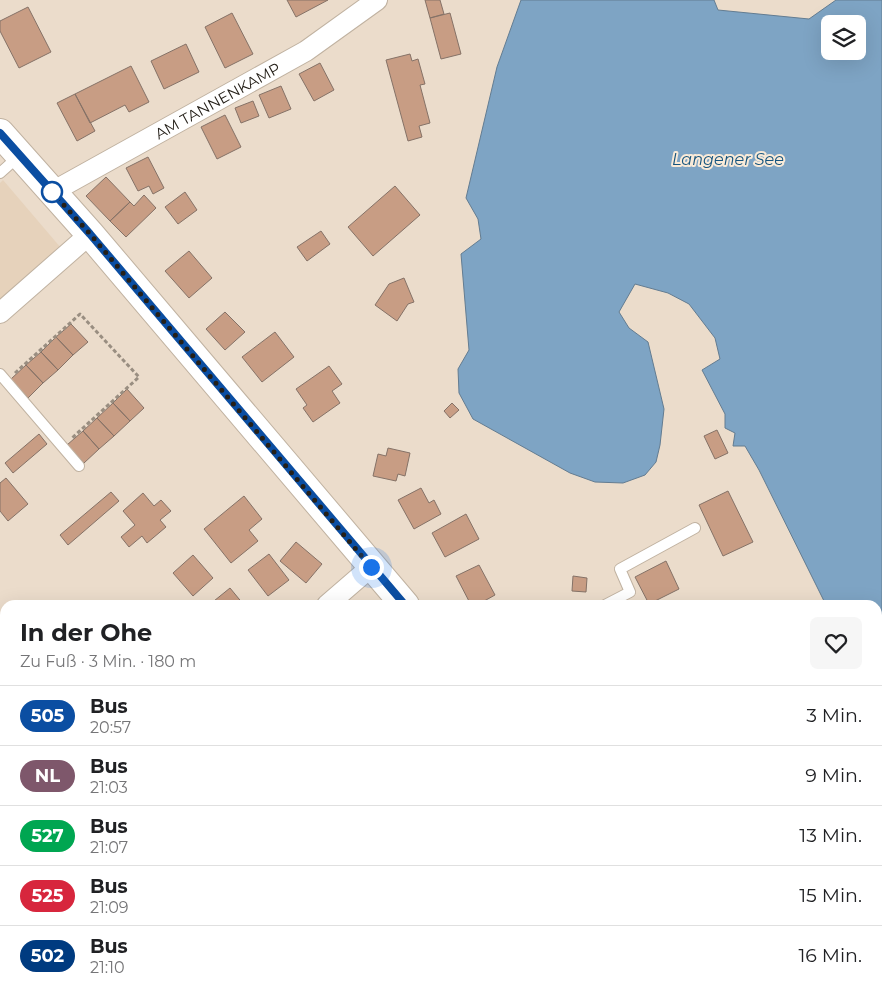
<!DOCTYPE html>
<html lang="de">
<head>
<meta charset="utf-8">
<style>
	:root { --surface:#fff; --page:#f6f6f6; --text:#202124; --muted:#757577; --line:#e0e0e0 }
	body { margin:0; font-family:Montserrat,sans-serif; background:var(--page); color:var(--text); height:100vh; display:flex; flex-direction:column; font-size:19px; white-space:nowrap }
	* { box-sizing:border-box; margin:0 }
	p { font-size:16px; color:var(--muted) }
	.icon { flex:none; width:28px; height:28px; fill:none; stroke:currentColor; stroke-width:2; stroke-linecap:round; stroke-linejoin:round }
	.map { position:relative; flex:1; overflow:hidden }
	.panel { position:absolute; left:0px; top:600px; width:882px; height:396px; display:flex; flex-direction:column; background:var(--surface); border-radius:15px 15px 0 0; box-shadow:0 5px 20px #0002 }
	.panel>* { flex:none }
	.badge { padding:0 10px; border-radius:16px; font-size:18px; line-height:32px }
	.tools { position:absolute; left:821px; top:15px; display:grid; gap:10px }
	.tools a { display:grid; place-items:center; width:45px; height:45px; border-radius:8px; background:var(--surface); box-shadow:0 5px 20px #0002; font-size:25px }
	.you { position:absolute; width:25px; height:25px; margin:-12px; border:4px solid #fff; border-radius:50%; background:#1a73e8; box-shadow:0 0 0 8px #1a73e833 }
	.map>.badge { position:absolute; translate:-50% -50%; box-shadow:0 0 0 2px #fff }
	.round { display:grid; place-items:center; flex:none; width:52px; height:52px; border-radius:8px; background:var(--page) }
	.summary { display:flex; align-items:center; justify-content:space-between; height:85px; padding:0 20px }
	h1 { font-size:24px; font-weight:700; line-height:38px }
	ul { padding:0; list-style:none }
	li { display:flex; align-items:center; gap:15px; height:60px; padding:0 20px; border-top:1px solid var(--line) }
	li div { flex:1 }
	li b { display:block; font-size:19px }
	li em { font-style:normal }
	li .badge { min-width:55px; font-weight:700; text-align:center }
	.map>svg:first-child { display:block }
</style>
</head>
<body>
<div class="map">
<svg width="882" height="996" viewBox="0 0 882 996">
	<rect width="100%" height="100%" fill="#ebdccb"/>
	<!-- built -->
	<path fill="#e6d2bb" d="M3,180L61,248L0,300V183Z"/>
	<!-- water -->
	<path fill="#7ea4c4" stroke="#637c91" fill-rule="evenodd" d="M521,0H714L718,10L809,19L836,0H882V712L878,703V605H826L759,470L745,446H733L735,433L725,428V414L702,370L720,359L715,338L689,304L668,293L635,284L619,312L629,328L648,342L664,409L660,445L656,462L645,475L623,483L595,482L570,473L473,419L459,393L458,369L469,350L461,254L481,239L478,219L466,198L497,67ZM830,24H858V51H830Z"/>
	<!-- building -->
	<path fill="#c89d84" stroke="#857267" d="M287,0H328L296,17Z
		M425,0H440L444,14L430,18Z
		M28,7L51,52L19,68L0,31V21Z
		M232,13L253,54L225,68L205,27Z
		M450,13L461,54L441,59L430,18Z
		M186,44L199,72L164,89L151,61Z
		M410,54L412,61L418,59L425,84L420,85L430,123L419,126L422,137L408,141L386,60Z
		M320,63L334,90L314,101L299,74Z
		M131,66L149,102L129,112L125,105L90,123L75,94Z
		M281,86L291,109L269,118L259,95Z
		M75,94L95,131L77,141L57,103Z
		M253,101L259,116L241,123L235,108Z
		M225,115L241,147L217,159L201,127Z
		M148,157L164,188L153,194L149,186L138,191L126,168Z
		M106,177L130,202L110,221L86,196Z
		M395,186L420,215L373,256L348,227Z
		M185,192L197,210L178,224L165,207Z
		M144,195L156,208L126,237L110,221L130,202L134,206Z
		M321,231L330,244L307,261L297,247Z
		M189,251L212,278L189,298L165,271Z
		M404,278L414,302L408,304L397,321L375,305L389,284Z
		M225,312L245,332L225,350L206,329Z
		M71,324L88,342L73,355L56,337Z
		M275,332L294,357L262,382L242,357Z
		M56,337L73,355L58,370L41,352Z
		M41,352L58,370L43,383L26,365Z
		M26,365L43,383L28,398L11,379Z
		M329,366L342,384L332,391L340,403L313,422L303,408L307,405L296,389Z
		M127,389L144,408L130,421L113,403Z
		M113,403L130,421L114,436L97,418Z
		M452,403L459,410L450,418L444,411Z
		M97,418L114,436L99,449L83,431Z
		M717,430L728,453L715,459L704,436Z
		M83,431L99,449L84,463L67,445Z
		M39,434L47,444L13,473L5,463Z
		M388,448L410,453L405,476L398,474L396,481L373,476L378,454L386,456Z
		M6,478L28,504L8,521L0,511V483Z
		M421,488L429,503L434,500L441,514L414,529L398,500Z
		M728,491L753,542L723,556L699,505Z
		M111,492L119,501L68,545L60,535Z
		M143,493L154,506L161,500L171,511L160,520L166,527L147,543L142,536L129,547L121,537L135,525L123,511Z
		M244,496L262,519L249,530L258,541L231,563L204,529Z
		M466,514L479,539L445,557L432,533Z
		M296,542L322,564L306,583L280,561Z
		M269,554L289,580L268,596L248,570Z
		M193,555L213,578L193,596L173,573Z
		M666,561L679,589L649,604L635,577Z
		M479,565L495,595L477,605H471L456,576Z
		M573,576L587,578L586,592L572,591Z
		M230,588L244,605H209Z
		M0,652L5,658V697L4,698L0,693Z
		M5,788V835L0,829V792Z
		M882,933V957L878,959V934Z
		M0,953L5,959V984L0,988Z
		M882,978V996H866L865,991H878V979Z
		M144,991H173L168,996H144L142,993Z
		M248,991H288L282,996H252Z
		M453,991H472L467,996H457Z
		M787,991H836L830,996H791Z"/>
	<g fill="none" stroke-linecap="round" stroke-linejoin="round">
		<!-- lane casing -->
		<g stroke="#c0b2a1" stroke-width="12">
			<path id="lane" d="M0,173L19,156
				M0,374L79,466
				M605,605L630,592L620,569L695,528"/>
		</g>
		<!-- street casing -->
		<g stroke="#c0b2a1" stroke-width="22">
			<g id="street">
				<path id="s1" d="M52,192L306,51L377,0"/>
				<path d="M0,313L90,234"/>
				<path d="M327,605L371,567"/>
				<path d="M0,878L5,885"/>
				<path d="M89,991L93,996"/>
			</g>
		</g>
		<!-- secondary casing -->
		<g stroke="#c0b2a1" stroke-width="30">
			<path id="secondary" d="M0,133L90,234L405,605
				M747,991L752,996"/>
		</g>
		<!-- path -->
		<path stroke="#998e81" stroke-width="3" stroke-dasharray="4 2.5" stroke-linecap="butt" d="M15,373L80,314L139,377L72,438
			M367,996L369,991"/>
		<!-- lane -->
		<use href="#lane" stroke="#fff" stroke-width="10"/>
		<!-- street -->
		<use href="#street" stroke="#fff" stroke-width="20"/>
		<!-- secondary -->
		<use href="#secondary" stroke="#fff" stroke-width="28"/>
	</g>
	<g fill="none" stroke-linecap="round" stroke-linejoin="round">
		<!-- line casing -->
		<g stroke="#fff" stroke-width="11">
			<path id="line" d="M0,133L90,234L405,605"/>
		</g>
		<!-- line -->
		<use href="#line" stroke="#0b4ea2" stroke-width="8"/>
		<!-- walk -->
		<path stroke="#252019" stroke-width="5" stroke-dasharray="0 9" d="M52,192L90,234L371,567"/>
	</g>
	<!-- markers -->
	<circle fill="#fff" stroke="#0b4ea2" stroke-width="2.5" cx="52" cy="192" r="10"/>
	<g text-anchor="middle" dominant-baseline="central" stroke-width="4" stroke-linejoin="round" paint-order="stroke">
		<!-- street labels -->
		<g font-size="15" fill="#252019" stroke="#f9ead8">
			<text stroke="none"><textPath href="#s1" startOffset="189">AM TANNENKAMP</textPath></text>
		</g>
		<!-- water labels -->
		<g font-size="16" font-style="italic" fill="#15547e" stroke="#f9ead8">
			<text x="728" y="159">Langener See</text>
		</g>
	</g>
</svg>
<div class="tools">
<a><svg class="icon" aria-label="layers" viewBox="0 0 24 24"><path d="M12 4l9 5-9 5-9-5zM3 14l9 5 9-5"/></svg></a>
</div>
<div class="you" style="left:371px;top:567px"></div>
<section class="panel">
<div class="summary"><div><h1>In der Ohe</h1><p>Zu Fuß · 3 Min. · 180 m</p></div><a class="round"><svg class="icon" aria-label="heart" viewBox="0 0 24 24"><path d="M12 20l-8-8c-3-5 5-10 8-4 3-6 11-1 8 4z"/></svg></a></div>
<ul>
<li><span class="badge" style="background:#0b4ea2;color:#fff">505</span><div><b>Bus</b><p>20:57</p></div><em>3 Min.</em></li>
<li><span class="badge" style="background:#7e576b;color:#fff">NL</span><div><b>Bus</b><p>21:03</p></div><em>9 Min.</em></li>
<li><span class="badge" style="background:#00a651;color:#fff">527</span><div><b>Bus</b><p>21:07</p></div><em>13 Min.</em></li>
<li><span class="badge" style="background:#d7263d;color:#fff">525</span><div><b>Bus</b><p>21:09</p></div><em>15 Min.</em></li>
<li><span class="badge" style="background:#003b80;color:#fff">502</span><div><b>Bus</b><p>21:10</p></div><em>16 Min.</em></li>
</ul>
</section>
</div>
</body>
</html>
